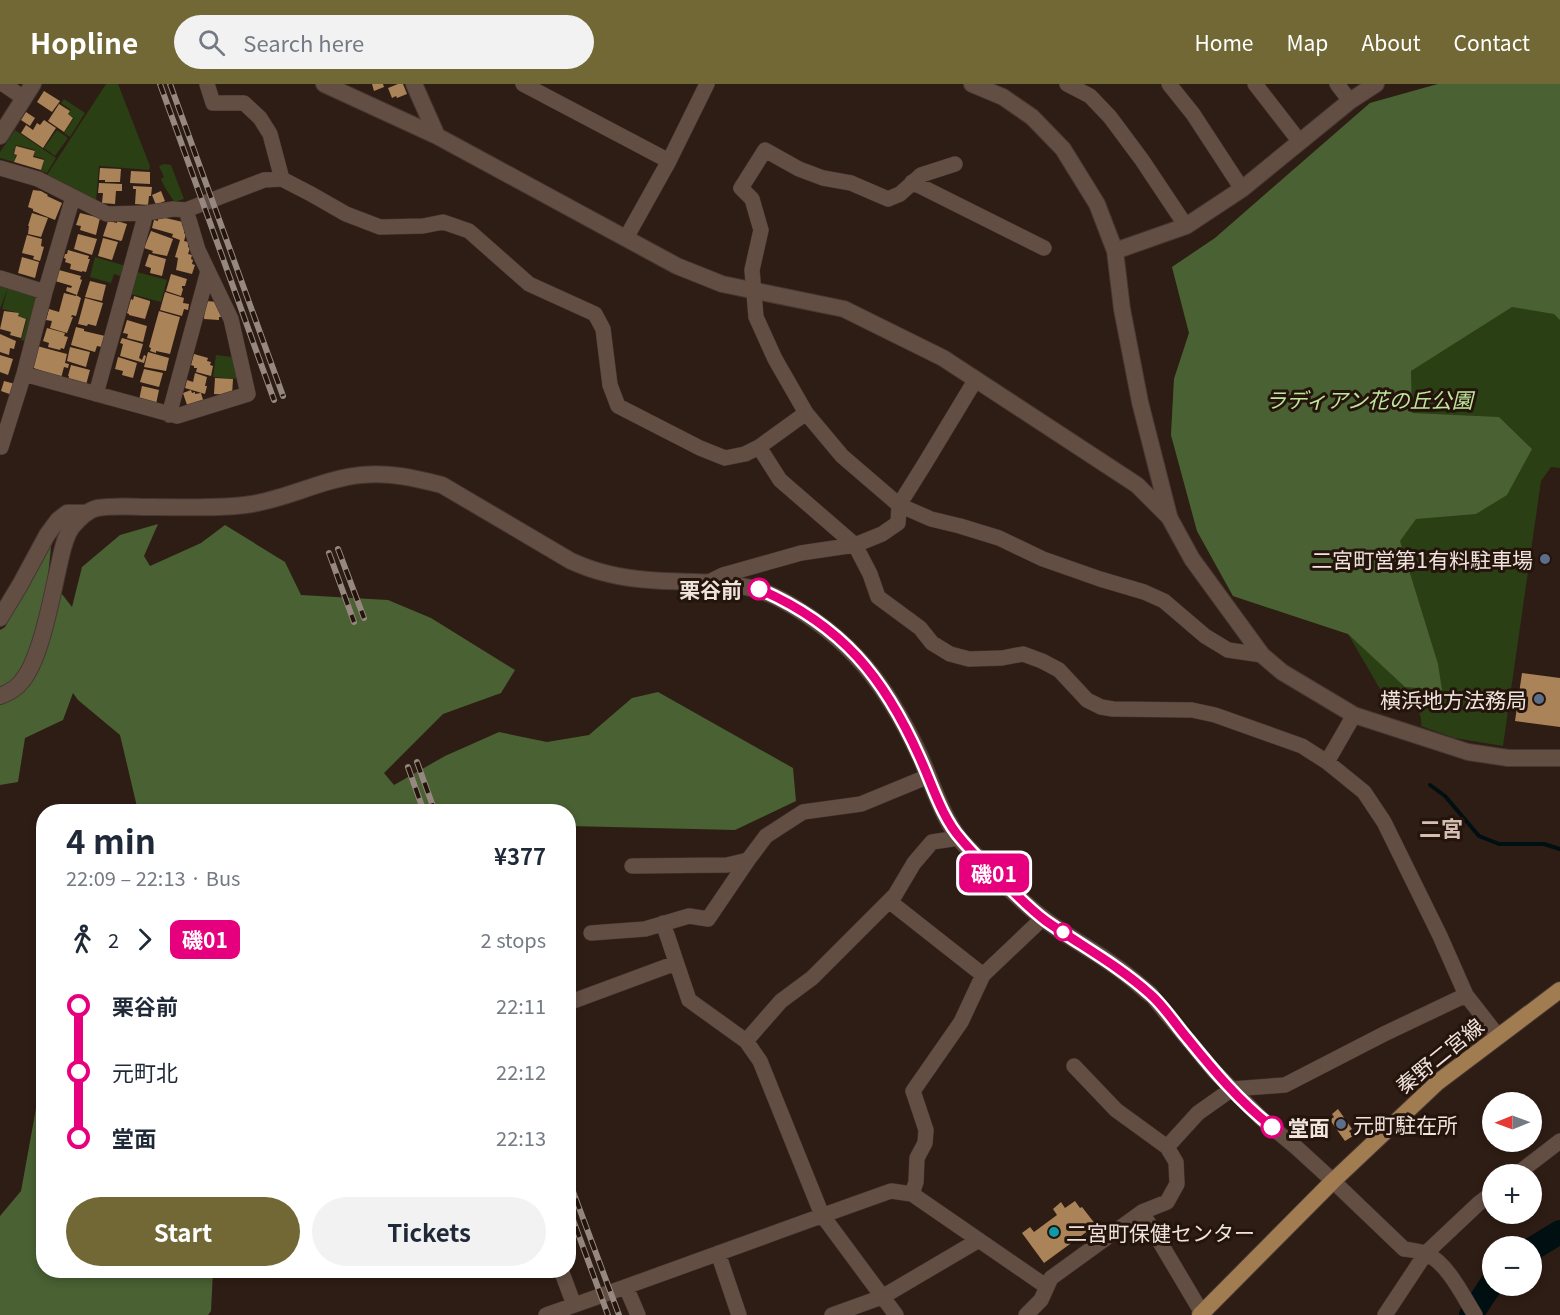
<!DOCTYPE html>
<html lang="en">
<head>
<meta charset="utf-8">
<style>
	:root { --surface:#fff; --page:#f2f2f3; --text:#1f2937; --muted:#747a83; --accent:#726836 }
	body { margin:0; font-family:Georgia,"Noto Sans JP",serif; background:var(--page); color:var(--text); height:100vh; display:flex; flex-direction:column; font-size:22px; white-space:nowrap }
	* { box-sizing:border-box; margin:0 }
	p { font-size:20px; color:var(--muted) }
	.icon { flex:none; width:33px; height:33px; fill:none; stroke:currentColor; stroke-width:2; stroke-linecap:round; stroke-linejoin:round }
	.map { position:relative; flex:1; overflow:hidden }
	.panel { position:absolute; left:36px; top:720px; width:540px; height:474px; display:flex; flex-direction:column; background:var(--surface); border-radius:24px; box-shadow:0 3px 9px #0003 }
	.panel>* { flex:none }
	.badge { padding:0 12px; border-radius:9px; font-size:21px; line-height:39px }
	.needle { width:39px; rotate:269deg }
	.controls { position:absolute; left:1482px; top:1008px; display:grid; gap:12px }
	.controls a { display:grid; place-items:center; width:60px; height:60px; border-radius:50%; background:var(--surface); box-shadow:0 3px 9px #0003; font-size:30px }
	.map>.badge { position:absolute; translate:-50% -50%; box-shadow:0 0 0 3px #fff }
	.legs { display:flex; align-items:center; gap:9px; height:66px; padding:0 30px; font-size:20px }
	.legs p { margin-inline-start:auto }
	.summary { display:flex; align-items:center; justify-content:space-between; height:102px; padding:0 30px }
	h1 { font-size:33px; font-weight:700; line-height:45px }
	.button { display:flex; gap:12px; margin-top:auto; padding:12px 30px }
	.button a { flex:1; height:69px; border-radius:36px; background:var(--accent); color:#fff; font-size:24px; font-weight:700; line-height:69px; text-align:center }
	.button a+a { background:var(--page); color:var(--text) }
	ul { padding:0 30px; list-style:none }
	li { display:flex; align-items:center; gap:21px; height:66px; font-size:22px }
	li i { display:grid; place-items:center; width:9px; height:100%; margin:0 8px; background:currentColor }
	li i::after { content:''; width:15px; height:15px; margin:-8px; border:4px solid; border-radius:50%; background:var(--surface) }
	li p { margin-inline-start:auto }
	li:first-child i { background:linear-gradient(#0000 50%,currentColor 0) }
	li:last-child i { background:linear-gradient(currentColor 50%,#0000 0) }
	header { display:flex; align-items:center; gap:36px; box-sizing:border-box; height:84px; padding:0 30px; background:var(--accent); color:#fff }
	header strong { font-size:28px }
	nav { display:flex; gap:33px; margin-inline-start:auto; font-size:21px }
	.search { width:420px; height:54px; background:var(--page); display:flex; align-items:center; gap:15px; box-sizing:border-box; padding:0 21px; border-radius:33px; color:var(--muted); font-size:22px }
	.map>svg:first-child { display:block }
</style>
</head>
<body>
<header>
<strong>Hopline</strong>
<div class="search"><svg class="icon" aria-label="search" viewBox="0 0 24 24"><circle cx="10" cy="10" r="6"/><path d="M15 15l6 6"/></svg>Search here</div>
<nav><a>Home</a><a>Map</a><a>About</a><a>Contact</a></nav>
</header>
<div class="map">
<svg width="1560" height="1231" viewBox="0 0 1560 1231">
	<rect width="100%" height="100%" fill="#2e1d14"/>
	<!-- green -->
	<path fill="#2a3f13" d="M106,0H118L150,82L149,86L99,82L96,117L47,91Z
		M1438,0H1560V384L1551,383L1541,397L1503,662L1454,654L1421,642C1424,618 1399,610 1380,605L1348,550L1233,512L1197,447L1171,351L1174,295L1189,249L1172,183L1215,154L1370,19Z
		M64,15L85,29L70,53L64,49L74,34L68,30L71,26L61,19Z
		M15,46L56,74L47,89L41,87L44,75L34,72L35,66L16,61L13,70L16,71L14,78L0,74V68Z
		M57,46L68,54L55,72L44,64Z
		M164,80L171,81L184,115L174,118C170,110 164,104 161,95L164,93L159,82Z
		M95,173L126,182L123,193L114,190L111,199L90,193Z
		M137,188L167,196L161,218L131,210Z
		M0,198L26,206V210L37,213L26,257L21,256L27,235L18,232L19,229L2,225L8,203L0,225Z
		M216,271L233,273L238,295L213,293Z"/>
	<!-- forest -->
	<path fill="#496133" d="M1438,0H1560V236L1554,230L1512,223L1411,287L1412,329L1499,333L1532,365L1507,411L1476,430L1416,435L1400,457L1438,580L1442,606L1405,603L1348,550L1233,512L1197,447L1171,351L1174,295L1189,249L1172,183L1215,154L1370,19Z
		M158,440L144,472L150,482L201,459L225,441L285,478L301,511L388,516L431,534L515,586L501,609L443,630L384,689L394,701L445,672L499,648L547,658L589,651L632,614L658,608L793,684L796,717L735,746L569,742L568,728L138,727L120,651L78,616L73,609L63,636L25,654L18,698L0,701V546L5,543L52,454L48,492L72,523L82,483L120,451Z
		M43,986L44,1186L213,1187L211,1227L208,1231H0V1132L21,1107Z"/>
	<g fill="none" stroke-linecap="round" stroke-linejoin="round">
		<!-- stream -->
		<path stroke="#000f11" stroke-width="4" d="M1430,701L1445,712L1479,752L1499,760H1544L1560,765"/>
		<!-- river -->
		<path stroke="#000f11" stroke-width="24" d="M1532,1165L1560,1148
			M1471,1231L1492,1199"/>
	</g>
	<!-- building -->
	<path fill="#ab8359" d="M372,0H383L384,3L374,7Z
		M398,0H403L407,10L397,14L396,12L392,14L388,4Z
		M44,7L60,17L52,28L37,18Z
		M59,20L70,27L68,30L73,34L64,48L48,37Z
		M26,28L35,34L30,42L21,36Z
		M44,36L56,44L43,64L21,49L26,41L33,46L37,39L40,41Z
		M16,62L35,67L33,73L44,76L41,86L14,78L17,71L14,70Z
		M100,84L121,85L120,98H105V96H99Z
		M131,87L150,88V100L130,99Z
		M99,99L122,100V107H116L115,120L102,119L103,109H98Z
		M133,102L152,103L151,112H149L148,121L135,120L136,105H133Z
		M33,106L41,107L48,111L47,112L62,119L55,136L33,127V125L28,123Z
		M161,107L165,117L156,121L152,111Z
		M32,129L48,134L41,153L28,150L29,142H28Z
		M80,129L100,134L96,151L80,146L81,142L76,141Z
		M161,133L183,138L182,142H184V149L186,150L184,157L188,158V163L190,164L188,170L192,171L191,175L193,176L192,180L195,181L192,190L176,186L178,174L175,173L180,156L172,153L173,150L152,144L154,136L158,137V135H160Z
		M108,137L117,139V137L127,140L122,156L121,157L103,152Z
		M151,147L173,155L167,172L152,169L153,167L144,164Z
		M78,150L97,155L92,171L74,165Z
		M27,151L42,155L41,162L44,163L40,177L33,175L34,172L22,169Z
		M103,154L118,158L112,176L98,172Z
		M68,166L89,172L88,175H90L86,188L82,187V188L70,185L71,180L65,178L66,175L64,174L65,170H67Z
		M149,170L166,175L162,192L150,189L151,184L145,182Z
		M22,173L39,178L35,194L18,189Z
		M59,186L81,192L80,195L82,196L77,211L66,207L67,203L71,204L72,202L55,197Z
		M171,190L187,195L185,202H182V204L183,205L181,212L166,207Z
		M90,197L106,201L102,217L85,213Z
		M165,208L184,214L183,219L189,220L188,226L184,225L182,232L160,226Z
		M64,209L76,212V211L81,214L76,232L72,231L71,233H73L67,249L50,244L52,237L46,236L49,225L59,228Z
		M134,212L150,217V219L145,235L129,231V230L127,229L131,215L133,216Z
		M85,214L103,219L96,242L88,240L87,242L78,240Z
		M205,217L219,218L221,223V233H219V236L204,235Z
		M4,227L19,229L18,232L26,235L21,254L10,251L11,248L0,245Z
		M159,227L180,233L170,270L156,267V269L150,267L151,264L149,263Z
		M127,236L147,242L143,258L127,254L128,250L123,249Z
		M76,243L84,245V247L105,252L102,263L97,262L95,268L71,261Z
		M47,244L65,249L64,252L68,253L64,265L61,264L60,266L48,263L49,259L43,257Z
		M0,250L16,257L14,265L10,264L9,271L0,268Z
		M122,254L143,260L139,274L142,276L144,271L146,272L144,279L120,272L123,260L120,259Z
		M37,262L67,270L65,279L69,280L68,284L64,283L61,294L31,283Z
		M70,263L90,268L86,283L67,277Z
		M148,268L169,274L166,287L144,283Z
		M194,270L208,274L207,277L211,278L210,281L213,282L211,292L196,288L197,284H194V282L191,281Z
		M0,271L13,275L8,291L0,288Z
		M118,273L137,279L133,294L122,291L123,287L115,285Z
		M71,281L90,286L86,301L68,296L69,292H68Z
		M144,285L163,289L159,303L140,298Z
		M195,289L207,293L205,302H207L205,310L185,304L187,296L193,298Z
		M215,294L233,295L232,311L214,310Z
		M4,297L15,300L12,311L1,307Z
		M142,302L159,306L156,320L139,316Z
		M191,306L192,309L195,308V310L201,309L204,319L188,324L183,309Z
		M1522,589L1560,594V643L1515,637Z
		M1338,1025L1352,1045L1349,1047L1353,1052L1345,1057L1330,1036L1334,1033L1332,1030Z
		M1075,1117L1080,1124L1082,1123L1096,1141L1044,1179L1022,1149L1030,1143L1034,1148L1057,1131L1053,1125L1061,1118L1065,1124Z"/>
	<g fill="none" stroke-linecap="round" stroke-linejoin="round">
		<!-- minor casing -->
		<g stroke="#463732" stroke-width="16">
			<path id="minor" d="M3,0L24,14
				M523,0L669,77L626,154
				M1067,0L1090,12L1110,33L1142,76L1186,142
				M1169,0L1193,30L1242,105
				M1255,0L1300,58
				M1337,0L1350,17
				M669,77L707,0
				M955,80L921,91L900,110L888,115L851,99L823,94L799,85L765,66L741,104L752,115L761,146L752,186L756,233L775,275L806,329L842,372L899,421L931,435L960,442L999,454L1043,475L1100,495L1144,508L1164,517L1205,552L1228,566L1262,571
				M0,84L38,95L107,130L146,129L173,125L186,126L198,166L231,235L248,310L177,332L24,290L1,363H0
				M282,95L311,110L346,130L380,143L423,142L443,138L469,147L529,200L595,230L603,245L610,301L618,322L700,364L725,374L745,370L759,363L806,329
				M912,98L1044,164
				M186,126L264,96L282,95L270,50L260,34L244,19H213L207,0
				M0,194L45,208
				M24,290L45,208L73,113
				M96,310L146,129
				M169,331L208,187
				M759,363L780,396L855,461L870,490L878,513L920,544L932,559L950,570L969,575L1002,574L1023,570L1042,577L1059,586L1087,616L1101,623L1113,625L1192,626L1215,631L1302,662L1327,678L1364,708L1384,738L1440,852L1466,911L1498,952
				M709,498L723,491L801,469L855,461L882,450L898,439L899,421L924,381L976,295
				M1327,678L1354,631
				M632,782L727,781L748,776
				M889,817L983,891
				M663,839L689,916L746,957
				M591,849L645,845L689,832L708,835L748,776L766,752L803,728L861,720L929,692
				M1151,911L1214,987L1262,1035L1297,1064L1333,1097L1404,1165C1411,1166 1421,1167 1427,1170C1448,1180 1463,1212 1475,1231
				M568,919L676,879
				M1074,982L1116,1026L1167,1063
				M1517,1090L1560,1057
				M912,1110L916,1098L917,1074L925,1059L926,1046L913,1007L961,938L983,891L1043,834
				M1142,1128L1167,1118L1177,1100L1176,1078L1167,1063L1198,1029L1232,1005L1285,1001L1384,950L1466,911
				M718,1169L739,1231
				M561,1186L574,1221
				M626,1203L638,1231
				M546,1231C661,1191 775,1148 891,1107L912,1110L1047,1203
				M832,1231L882,1213L979,1156
				M896,1231L822,1131L760,977L746,957L781,917L812,894L895,811L914,779L932,758L959,754
				M1026,1231L1041,1216L1051,1194L1142,1128L1202,1229
				M1385,1231L1426,1169L1478,1120L1492,1109"/>
		</g>
		<!-- tertiary casing -->
		<g stroke="#463732" stroke-width="18">
			<path id="tertiary" d="M324,0L437,52L677,182L722,200L844,225L943,274L1137,401L1169,433L1192,475L1262,571L1282,588L1354,631L1468,668L1508,674H1560
				M414,0L437,52
				M972,0L1003,13L1032,33L1063,65L1097,120L1115,167L1122,225L1140,318L1169,432
				M0,52L33,0
				M1115,167L1186,142L1242,105L1350,17L1376,0
				M0,534L20,501L47,451L58,436L67,429H87
				M0,612C8,609 17,604 22,597C41,575 52,511 59,481C62,468 64,454 72,443C78,436 88,426 97,424C115,421 134,423 152,423C184,423 220,425 252,420C289,414 323,395 361,391C389,388 415,394 442,401L571,477C597,489 620,494 649,496C694,500 741,493 782,516C851,554 887,601 920,672C932,699 941,730 959,754C966,763 976,771 984,780C1003,799 1023,819 1044,835C1066,852 1090,864 1112,880C1126,889 1138,900 1151,911"/>
		</g>
		<!-- primary casing -->
		<g stroke="#463732" stroke-width="18">
			<path id="primary" d="M1200,1231L1333,1097L1438,998L1560,906"/>
		</g>
		<!-- minor -->
		<use href="#minor" stroke="#634e44" stroke-width="15"/>
		<!-- tertiary -->
		<use href="#tertiary" stroke="#634e44" stroke-width="16"/>
		<!-- primary -->
		<use href="#primary" stroke="#a17c51" stroke-width="16"/>
		<!-- rail casing -->
		<g stroke="#968881" stroke-width="6">
			<path id="rail" d="M160,0L274,316
				M170,0L283,312
				M338,465L364,534
				M329,469L354,538
				M417,678L435,728
				M408,683L424,728
				M568,1094L619,1231
				M568,1122L608,1231"/>
		</g>
		<!-- rail -->
		<use href="#rail" stroke="#24140b" stroke-width="4" stroke-dasharray="11" stroke-linecap="butt"/>
	</g>
	<g fill="none" stroke-linecap="round" stroke-linejoin="round">
		<!-- line-1 casing -->
		<g stroke="#fff" stroke-width="14">
			<path id="line-1" d="M759,505C842,541 884,593 920,674C932,700 942,734 961,755C974,771 990,786 1005,800C1019,813 1031,826 1046,837C1080,861 1118,881 1150,910C1164,922 1175,940 1188,955C1213,986 1240,1018 1272,1043"/>
		</g>
		<!-- line-1 -->
		<use href="#line-1" stroke="#e6007e" stroke-width="9"/>
	</g>
	<!-- markers -->
	<g fill="#5c6f8a" stroke="#24140b" stroke-width="2">
		<circle cx="1545" cy="475" r="6"/>
		<circle cx="1539" cy="615" r="6"/>
		<circle cx="1341" cy="1040" r="6"/>
	</g>
	<g fill="#fff" stroke="#e6007e" stroke-width="3">
		<circle cx="759" cy="505" r="10"/>
		<circle cx="1063" cy="848" r="8"/>
		<circle cx="1272" cy="1043" r="10"/>
	</g>
	<circle fill="#0f9aa8" stroke="#24140b" stroke-width="2" cx="1054" cy="1148" r="6"/>
	<g text-anchor="middle" dominant-baseline="central" stroke-width="6" stroke-linejoin="round" paint-order="stroke">
		<!-- park labels -->
		<g font-size="21" font-style="italic" fill="#bee69c" stroke="#24140b">
			<text x="1369" y="315">ラディアン花の丘公園</text>
		</g>
		<!-- poi labels -->
		<g font-size="21" fill="#efe3dd" stroke="#24140b" text-anchor="end">
			<text x="1533" y="475">二宮町営第1有料駐車場</text>
			<text x="1527" y="615">横浜地方法務局</text>
			<text x="1353" y="1040" text-anchor="start">元町駐在所</text>
			<text x="1066" y="1148" text-anchor="start">二宮町保健センター</text>
		</g>
		<!-- stop labels -->
		<g font-size="21" font-weight="bold" fill="#efe3dd" stroke="#24140b" text-anchor="end">
			<text x="742" y="505">栗谷前</text>
			<text x="1288" y="1043" text-anchor="start">堂面</text>
		</g>
		<!-- street labels -->
		<g font-size="21" fill="#efe3dd" stroke="#24140b">
			<text transform="translate(1439 971) rotate(-39)">秦野二宮線</text>
		</g>
		<!-- neighbourhood labels -->
		<g font-size="22" font-weight="bold" fill="#d5bdb1" stroke="#24140b">
			<text x="1441" y="743">二宮</text>
		</g>
	</g>
</svg>
<div class="controls">
<a><svg class="needle" viewBox="-14 -14 28 28"><path d="M0-13l5 13h-10z" fill="#e53935"/><path d="M0 13l5-13h-10z" fill="#747a83"/></svg></a>
<a>+</a>
<a>−</a>
</div>
<b class="badge" style="left:994px;top:789px;background:#e6007e;color:#fff">磯01</b>
<section class="panel">
<div class="summary"><div><h1>4 min</h1><p>22:09 – 22:13 · Bus</p></div><b>¥377</b></div>
<div class="legs"><svg class="icon" aria-label="walk" viewBox="0 0 24 24"><circle cx="13" cy="4" r="2"/><path d="M13 8l-2 6 4 7M11 14l-3 7M7 12l3-4h3l4 4"/></svg>2<svg class="icon" aria-label="forward" viewBox="0 0 24 24"><path d="M9 5l7 7-7 7"/></svg><b class="badge" style="background:#e6007e;color:#fff">磯01</b><p>2 stops</p></div>
<ul>
<li><i style="color:#e6007e"></i><b>栗谷前</b><p>22:11</p></li>
<li><i style="color:#e6007e"></i><span>元町北</span><p>22:12</p></li>
<li><i style="color:#e6007e"></i><b>堂面</b><p>22:13</p></li>
</ul>
<div class="button"><a>Start</a><a>Tickets</a></div>
</section>
</div>
</body>
</html>
